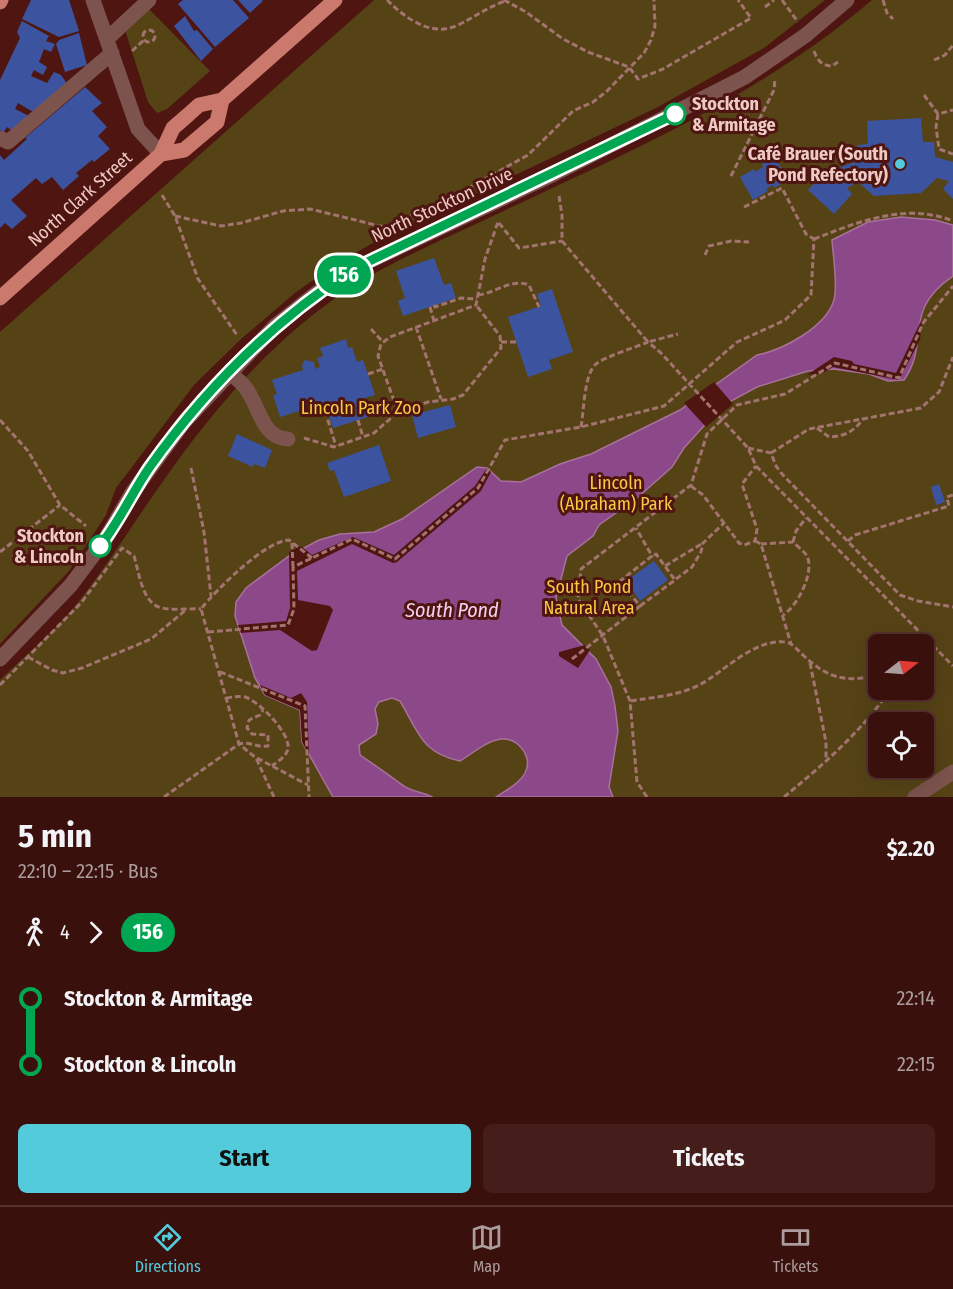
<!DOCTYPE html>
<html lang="en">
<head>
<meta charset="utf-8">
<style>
	:root { --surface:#3a100d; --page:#451e1b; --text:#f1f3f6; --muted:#ab9d9d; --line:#54302e; --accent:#53cbdb }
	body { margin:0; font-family:"Fira Sans Condensed",sans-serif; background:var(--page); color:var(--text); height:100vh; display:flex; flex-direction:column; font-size:22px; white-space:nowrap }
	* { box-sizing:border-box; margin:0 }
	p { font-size:20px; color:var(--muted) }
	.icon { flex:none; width:33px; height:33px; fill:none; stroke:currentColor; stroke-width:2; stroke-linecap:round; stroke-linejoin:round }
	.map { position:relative; height:797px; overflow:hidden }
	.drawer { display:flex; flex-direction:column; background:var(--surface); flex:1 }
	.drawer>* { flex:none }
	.badge { padding:0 12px; border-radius:20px; font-size:21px; line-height:39px }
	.needle { width:39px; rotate:73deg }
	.controls { position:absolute; left:868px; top:634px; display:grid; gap:12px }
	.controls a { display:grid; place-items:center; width:66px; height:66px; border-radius:9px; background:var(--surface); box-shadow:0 6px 24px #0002,0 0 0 2px var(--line); font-size:30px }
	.map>.badge { position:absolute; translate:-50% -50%; box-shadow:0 0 0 3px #fff }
	.legs { display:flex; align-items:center; gap:9px; height:66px; padding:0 18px; font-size:20px }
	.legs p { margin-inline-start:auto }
	.overview { display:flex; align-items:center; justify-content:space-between; height:102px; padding:0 18px }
	h1 { font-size:33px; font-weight:700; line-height:45px }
	.cta { display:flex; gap:12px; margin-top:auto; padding:12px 18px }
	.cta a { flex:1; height:69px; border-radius:9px; background:var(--accent); color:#111; font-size:24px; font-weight:700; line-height:69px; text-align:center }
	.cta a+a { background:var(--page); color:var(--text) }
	ul { padding:0 18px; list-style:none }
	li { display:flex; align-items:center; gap:21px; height:66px; font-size:22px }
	li i { display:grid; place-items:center; width:9px; height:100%; margin:0 8px; background:currentColor }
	li i::after { content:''; width:15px; height:15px; margin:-8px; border:4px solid; border-radius:50%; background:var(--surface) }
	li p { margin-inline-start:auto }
	li:first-child i { background:linear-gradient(#0000 50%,currentColor 0) }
	li:last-child i { background:linear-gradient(currentColor 50%,#0000 0) }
	.tabs { display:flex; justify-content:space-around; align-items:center; height:84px; border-top:2px solid var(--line); background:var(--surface); font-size:16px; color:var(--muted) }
	.tabs a { display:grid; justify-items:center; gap:3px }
	.tabs .current { color:var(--accent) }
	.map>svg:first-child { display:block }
</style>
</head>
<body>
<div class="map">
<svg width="953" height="797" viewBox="0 0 953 797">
	<rect width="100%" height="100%" fill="#4e1511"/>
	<!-- green -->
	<path fill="#554316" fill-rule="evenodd" d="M374,0H825L764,48L656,108L373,243L338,263L296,292L240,340L194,385L116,488L106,515L69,571L0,644V332Z
		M872,0H953V797H0V680C27,654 57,629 80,600C109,563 134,522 161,484C208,417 263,350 330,302C380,265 439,242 495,215C628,152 759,97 872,0ZM879,645H924V690H879ZM879,723H924V768H879Z
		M149,9L210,71L167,109L157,113L148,102L125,30Z"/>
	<!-- water -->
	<path fill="#8c498a" stroke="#aa709c" stroke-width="1.5" d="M901,217L935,220L953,225V276C901,311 931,342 904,380L888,381L869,374L834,369L808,371L757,387L731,401L711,418L684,448L672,467L637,498L599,525L593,536L567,556L556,598L562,625L596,659L611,687L615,706L618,731L609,787L613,797H496C505,791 519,784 525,773C533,757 519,738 501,739C486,741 472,754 460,761C421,753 418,731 400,701L392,698L379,702L375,709L378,724L376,734L359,745L360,755C375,765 390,776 404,786C412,792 424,792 432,797H333L302,742L300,710L265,695L255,678L235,616L236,602L246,588L289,556L319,540L340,534L374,532L402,519L477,467L487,468L501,481L521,482L560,464L591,454L680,410L757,355C783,350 826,327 834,300C838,286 833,255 832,240L868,222Z"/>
	<!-- pier -->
	<path fill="#4e1511" d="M922,319L920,340L899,380L833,367L823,373L807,375L834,357L852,361L854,364L896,373Z
		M714,382L733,404L706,427L684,403Z
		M487,468L491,472L481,491L397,562L393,563L352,544L297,571L298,600L330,606L333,610L317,650L312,651L280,630L241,633L238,625L286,621L290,608L289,552L301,546L312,555L353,537L394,555L475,486Z
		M585,645L590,650L578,668L559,656V652Z
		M260,685L291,698L301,693L307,702L309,755L302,742L300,710L265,695Z"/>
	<!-- building -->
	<path fill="#3c54a0" d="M31,0H69L79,31L59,37L22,19Z
		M183,0H233L249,18L215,47L178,4Z
		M238,0H262L263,1L250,13Z
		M185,16L194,31L197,30L213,49L201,61L174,26Z
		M22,21L49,36L46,41L55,44L51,52L44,49L39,62L47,67L43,75L34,70L31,76L47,83L54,72L61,75L66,82L61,92L35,113L18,103L15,109L29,116L11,130L7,127L4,132L0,130V80L20,38L17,32Z
		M79,33L87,65L65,72L56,44L59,40Z
		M85,87L102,103L92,111L107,127L98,136L110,149L94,162L92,160L76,173L79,176L63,190L52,177L42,184L36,178L11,200L27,216L12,229L5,223L0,228V155L4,160L27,139L25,138Z
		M921,118L923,142H934L935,157L953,162V199L943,189L949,181L937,178L921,193L874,196L858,182L847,188L852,194L834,214L808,190L827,169L833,174L843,166L858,161V145L868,144L867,121Z
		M775,157L788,180L774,188L773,185L766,189L768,191L753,200L740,177L754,169L755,172L763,167L762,164Z
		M434,258L444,285L451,283L456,298L403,316L398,301L405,298L396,271Z
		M552,289L573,352L549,360L552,369L528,377L508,317L541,306L537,294Z
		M346,339L348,348L352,347L357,362L363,360L375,395L365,398L371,416L333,428L327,411L312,416L309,408L280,417L273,395L277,394L272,380L303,370L302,365L305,360L314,362L315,369L320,367L317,358L323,356L320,348Z
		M450,405L456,427L418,438L412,415Z
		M237,434L272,450L265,468L254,464L253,467L228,456Z
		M379,445L391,481L344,497L334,470L330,471L327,463Z
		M939,484L945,502L936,505L931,487Z
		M654,561L668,580L640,601L626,581Z"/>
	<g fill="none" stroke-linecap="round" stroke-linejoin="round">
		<!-- path -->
		<path stroke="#a2736f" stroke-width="3" stroke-dasharray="6 3" stroke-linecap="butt" d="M387,0C405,18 432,38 458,25C475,17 486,8 505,1
			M504,0L526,12L563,39L588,52L629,67L638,79L663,69L751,18L738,0
			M782,0L798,22
			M883,0L887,13L893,19
			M765,7L774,0
			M143 36a6 6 0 1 1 12 0a6 6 0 1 1-12 0Z
			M132,51L144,40
			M814,51C817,60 822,66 832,66L838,62
			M934,60L945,55L953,45
			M924,95L938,114L953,110
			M938,114L936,127L939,149L953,154
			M731,176L774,90L775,79
			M162,195L175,216L198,279L237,335
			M559,196L562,215V241L648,342L678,334
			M744,207L782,188L806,234L814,239
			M175,216L221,226L241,223L283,211L310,209L384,227L445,201L528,155L573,111L593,102L606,92L644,53L651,40L655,26L654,0
			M499,223L519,248L562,241
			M814,239C858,222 906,202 953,221
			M705,255L709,246L731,241L749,242
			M478,295C496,293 511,278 529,285L539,307
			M434,305L435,307L461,298L477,299
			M430,307L434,321
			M416,327L441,399
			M371,329L383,342
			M501,342H516
			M368,374L383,369
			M325,411L336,446
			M398,412L428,402L453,399L463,395L501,348L500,336L476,305
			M0,420L28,451L60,505L86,526
			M358,420L363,437
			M581,427C584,411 584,374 596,364C606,356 634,348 648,342L661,353L748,448L756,466L953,666
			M817,428L829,437C846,436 854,431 864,418
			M304,438L334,447L374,433L398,412L378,356L381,344L390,337L476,305L485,259L498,222
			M748,448L771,453L776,466L782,474L900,595L918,601L953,607
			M771,453L809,429L921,408L939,392L953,357
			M191,468L204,532L211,596
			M691,486L703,495L739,543L744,545L755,541L757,529L742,484L756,466
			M755,541L761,544L791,644
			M848,541L855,535L949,506L947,497L953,495
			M793,542L796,531L806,518
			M292,543L293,567
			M761,544L793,542C797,546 804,551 807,556C815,572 797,607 783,615
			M0,552L60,505
			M665,566L703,543
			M676,579L692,567L701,552L703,543L724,523
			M640,606L675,580L656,554L652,556
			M208,632L288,625L294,609L293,567L352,539L395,559L478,488L505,440L581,427L664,406L737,342L785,320L811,295L814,239
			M914,645L920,635
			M28,657L52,670L63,673L82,668L151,639L187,609
			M572,659L640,606L620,581L652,556L636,528
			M810,663L826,742V762
			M220,672L305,706L309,797
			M0,685L81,603L122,548L134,556C139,572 142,604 162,608C174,611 188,608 201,609
			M226,698C233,697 238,696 245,697C259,701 291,734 288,749C286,757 278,761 272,766
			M631,701C653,697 678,696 699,685C724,672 753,639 785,642C793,643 797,650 803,655C827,678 847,684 879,674
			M257,758L308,785
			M164,797L239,744C250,741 257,748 268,746V735L252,734L247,728L249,720L260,715L263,710
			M274,797L256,758L239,744L201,609C216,590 265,541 289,540L312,558
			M647,797L637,782L630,701L603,636L578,599L581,569L691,485L707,434L737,405L785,394L835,363L899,378L923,323L953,286
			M784,797C823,765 861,732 890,690"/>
		<!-- minor -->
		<path stroke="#7c534d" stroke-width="15" d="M93,0L138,129L161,154
			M107,39L149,0
			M0,138L8,142L112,53
			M230,373C235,378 243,383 247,390C260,408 262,438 288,439
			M0,659L71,585L106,538L132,493L184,422L276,325L315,294L355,268L550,176L745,77L806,35L847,0
			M915,797L953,772"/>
		<!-- major -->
		<path stroke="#cb786d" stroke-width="15" d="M0,2L1,0
			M161,154L184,150L217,122L222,100
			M0,298L161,154L173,128L188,115L199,105L222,100L335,0"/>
	</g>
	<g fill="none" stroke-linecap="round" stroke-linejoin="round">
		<!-- line-1 casing -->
		<g stroke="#fff" stroke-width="14">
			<path id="line-1" d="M100,546C119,522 132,493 149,468C205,389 273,321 355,268L675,114"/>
		</g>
		<!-- line-1 -->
		<use href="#line-1" stroke="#00a651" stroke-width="9"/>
	</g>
	<!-- markers -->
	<g fill="#fff" stroke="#00a651" stroke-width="3">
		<circle cx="675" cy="114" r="10"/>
		<circle cx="100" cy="546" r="10"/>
	</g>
	<circle fill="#53cbdb" stroke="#4e1511" stroke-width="2" cx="900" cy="164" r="6"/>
	<g text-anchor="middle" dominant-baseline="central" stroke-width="6" stroke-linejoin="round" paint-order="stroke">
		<!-- stop labels -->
		<g font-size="18" font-weight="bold" fill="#efcac5" stroke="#4e1511" text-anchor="start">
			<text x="692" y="104">Stockton<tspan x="692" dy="21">&amp; Armitage</tspan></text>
			<text x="84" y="536" text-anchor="end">Stockton<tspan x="84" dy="21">&amp; Lincoln</tspan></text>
		</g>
		<!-- poi labels -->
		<g font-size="18" font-weight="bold" fill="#efcac5" stroke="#4e1511" text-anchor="end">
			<text x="888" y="154">Café Brauer (South<tspan x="888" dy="21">Pond Refectory)</tspan></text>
		</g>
		<!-- street labels -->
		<g font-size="18" fill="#efcac5" stroke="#4e1511">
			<text transform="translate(80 199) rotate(-42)">North Clark Street</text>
			<text transform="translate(442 205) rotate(-25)">North Stockton Drive</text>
		</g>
		<!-- park labels -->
		<g font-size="18" fill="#fac941" stroke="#4e1511">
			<text x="361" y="408">Lincoln Park Zoo</text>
			<text x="616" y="483">Lincoln<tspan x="616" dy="21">(Abraham) Park</tspan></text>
			<text x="589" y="587">South Pond<tspan x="589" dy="21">Natural Area</tspan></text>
		</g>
		<!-- water labels -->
		<g font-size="20" font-style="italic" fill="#f5d0f3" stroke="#4e1511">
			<text x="452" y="610">South Pond</text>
		</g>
	</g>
</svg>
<div class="controls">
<a><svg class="needle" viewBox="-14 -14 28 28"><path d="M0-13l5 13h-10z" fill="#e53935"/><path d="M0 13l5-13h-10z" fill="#ab9d9d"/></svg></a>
<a><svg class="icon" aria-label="locate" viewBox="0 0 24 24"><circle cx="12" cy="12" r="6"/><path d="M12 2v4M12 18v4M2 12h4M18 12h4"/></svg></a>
</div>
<b class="badge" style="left:344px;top:275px;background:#00a651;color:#fff">156</b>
</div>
<section class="drawer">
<div class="overview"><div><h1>5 min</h1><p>22:10 – 22:15 · Bus</p></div><b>$2.20</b></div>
<div class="legs"><svg class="icon" aria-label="walk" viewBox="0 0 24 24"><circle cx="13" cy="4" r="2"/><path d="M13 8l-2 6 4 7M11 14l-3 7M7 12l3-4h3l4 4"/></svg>4<svg class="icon" aria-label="forward" viewBox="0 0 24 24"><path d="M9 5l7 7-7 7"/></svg><b class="badge" style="background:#00a651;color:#fff">156</b></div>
<ul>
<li><i style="color:#00a651"></i><b>Stockton &amp; Armitage</b><p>22:14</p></li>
<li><i style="color:#00a651"></i><b>Stockton &amp; Lincoln</b><p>22:15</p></li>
</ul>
<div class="cta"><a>Start</a><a>Tickets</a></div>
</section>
<nav class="tabs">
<a class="current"><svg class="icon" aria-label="directions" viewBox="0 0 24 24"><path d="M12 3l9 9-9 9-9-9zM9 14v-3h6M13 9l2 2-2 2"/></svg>Directions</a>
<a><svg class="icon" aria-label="map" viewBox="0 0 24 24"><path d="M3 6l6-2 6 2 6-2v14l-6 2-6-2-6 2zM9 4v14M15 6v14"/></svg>Map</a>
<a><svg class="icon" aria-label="tickets" viewBox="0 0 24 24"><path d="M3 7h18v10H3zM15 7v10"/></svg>Tickets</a>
</nav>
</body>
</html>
